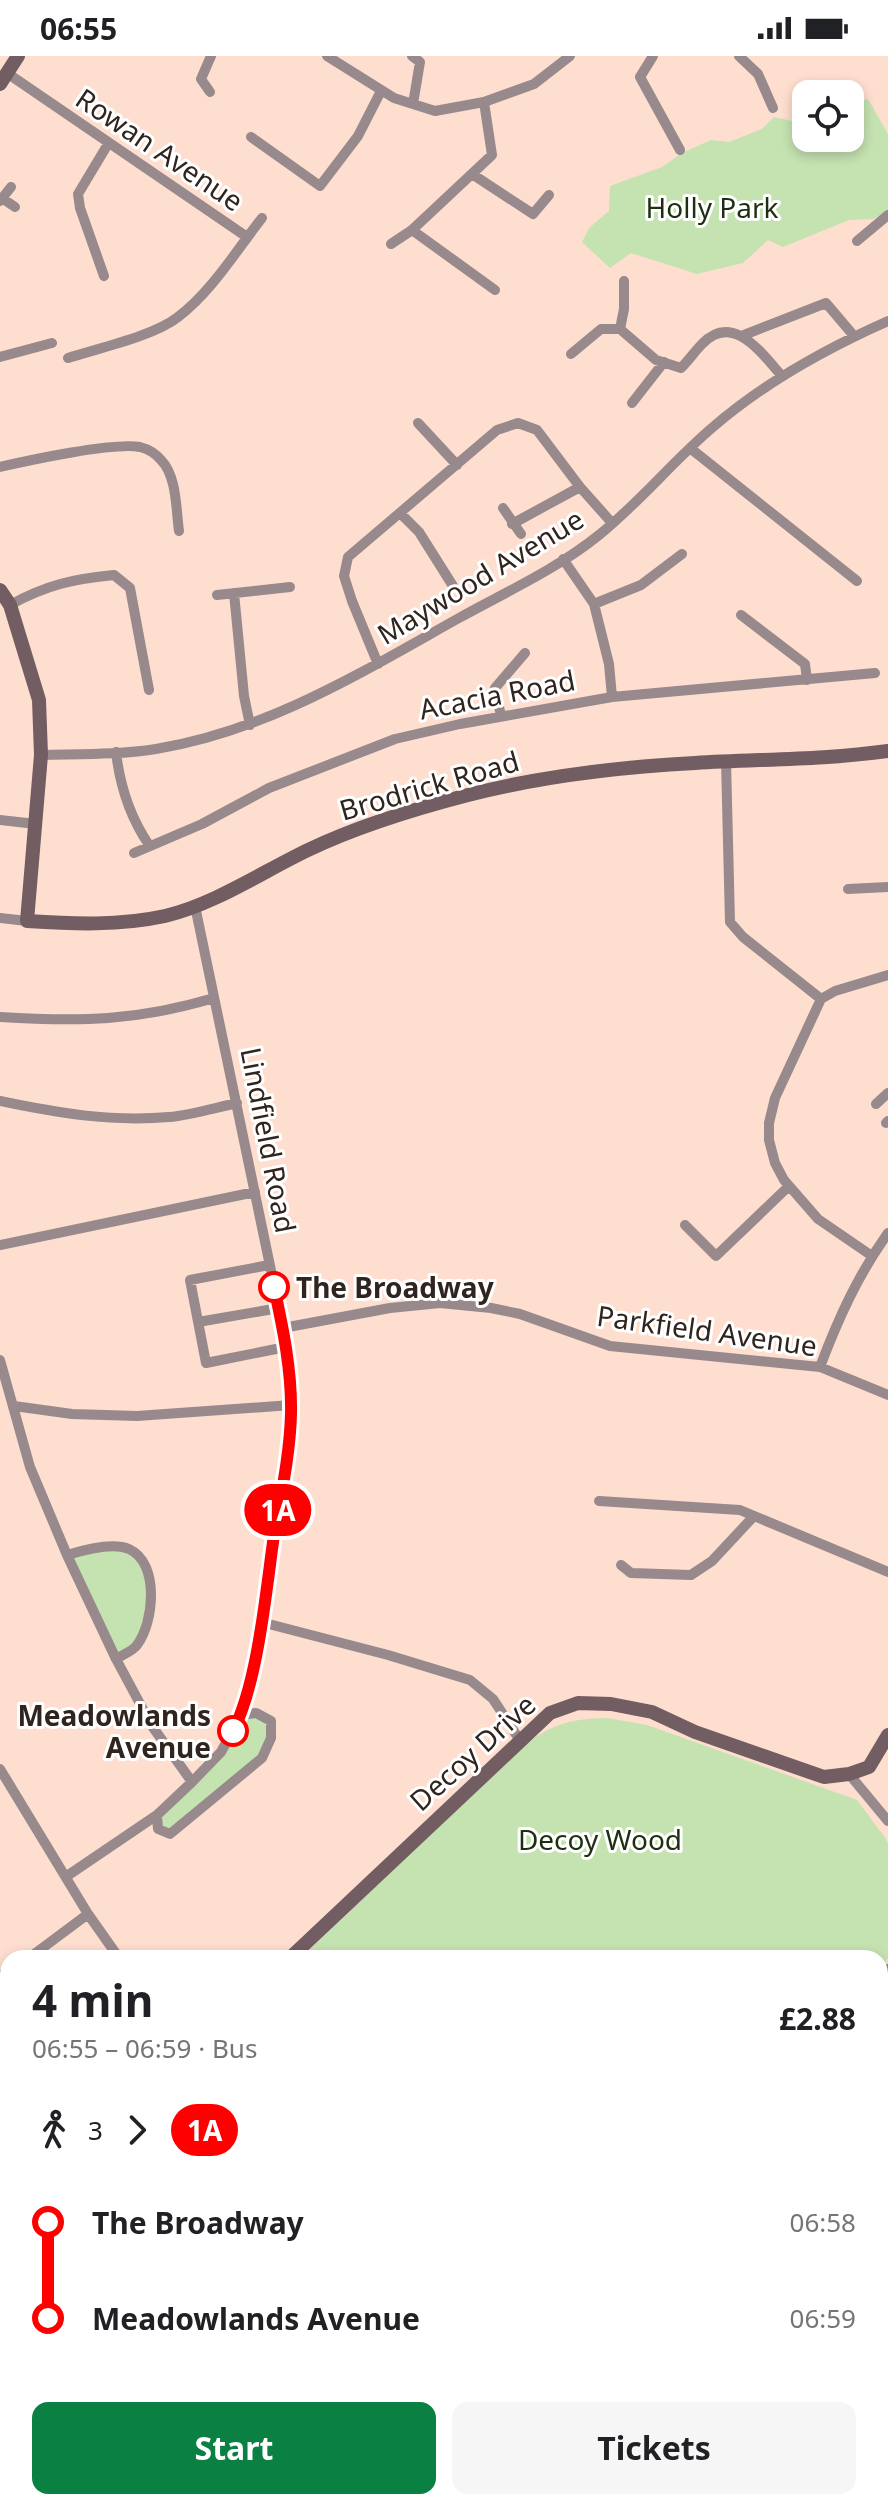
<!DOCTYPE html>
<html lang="en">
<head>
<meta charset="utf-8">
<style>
	:root { --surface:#fff; --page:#f6f6f6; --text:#202124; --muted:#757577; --accent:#0b8043 }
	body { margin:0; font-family:"Noto Sans",sans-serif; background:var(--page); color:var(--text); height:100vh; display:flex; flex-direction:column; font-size:30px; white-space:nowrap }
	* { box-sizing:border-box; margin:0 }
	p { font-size:26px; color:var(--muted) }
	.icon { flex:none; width:44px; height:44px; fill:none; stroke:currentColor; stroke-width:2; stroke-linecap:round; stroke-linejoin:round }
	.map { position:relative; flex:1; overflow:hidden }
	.side { position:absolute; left:0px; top:1894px; width:888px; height:560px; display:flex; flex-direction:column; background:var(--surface); border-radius:24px 24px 0 0; box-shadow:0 4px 12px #0003 }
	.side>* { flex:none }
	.badge { padding:0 16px; border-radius:26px; font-size:28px; line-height:52px }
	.controls { position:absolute; left:792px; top:24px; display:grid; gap:16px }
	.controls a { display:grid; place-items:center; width:72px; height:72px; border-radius:16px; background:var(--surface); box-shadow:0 4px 12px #0003; font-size:40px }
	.map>.badge { position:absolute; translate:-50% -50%; box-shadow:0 0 0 4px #fff }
	.legs { display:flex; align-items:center; gap:12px; height:88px; padding:0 32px; font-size:26px }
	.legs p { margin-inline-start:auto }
	.summary { display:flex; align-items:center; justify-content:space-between; height:136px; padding:0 32px }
	h1 { font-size:44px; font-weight:700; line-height:60px }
	.button { display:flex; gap:16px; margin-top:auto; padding:16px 32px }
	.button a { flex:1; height:92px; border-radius:16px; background:var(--accent); color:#fff; font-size:32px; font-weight:700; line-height:92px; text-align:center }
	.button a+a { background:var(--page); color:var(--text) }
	ul { padding:0 32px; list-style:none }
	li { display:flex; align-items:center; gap:28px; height:96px; font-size:30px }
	li i { display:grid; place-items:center; width:12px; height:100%; margin:0 10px; background:currentColor }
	li i::after { content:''; width:20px; height:20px; margin:-10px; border:6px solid; border-radius:50%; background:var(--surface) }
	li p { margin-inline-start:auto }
	li:first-child i { background:linear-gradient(#0000 50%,currentColor 0) }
	li:last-child i { background:linear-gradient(currentColor 50%,#0000 0) }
	.status { display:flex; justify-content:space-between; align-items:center; height:56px; padding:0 40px; background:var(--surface); direction:ltr }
	.status svg { height:22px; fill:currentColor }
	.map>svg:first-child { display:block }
</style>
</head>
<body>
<div class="status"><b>06:55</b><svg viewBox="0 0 49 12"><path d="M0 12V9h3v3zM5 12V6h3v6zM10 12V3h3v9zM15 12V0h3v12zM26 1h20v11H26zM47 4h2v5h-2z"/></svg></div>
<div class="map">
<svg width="888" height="2454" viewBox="0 0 888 2454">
	<rect width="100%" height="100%" fill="#fddecf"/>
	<!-- green -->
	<path fill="#c5e2b1" d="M868,43L888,78V156L873,163L849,164L783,191L768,184L743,207L697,218L631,197L610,212L582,186L589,172L609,155L610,130L662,111L682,97L711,84L729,86L762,73L774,61L801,67L806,64V82H850V48Z
		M129,1492L151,1529L136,1591L116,1603L67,1499Z
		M241,1659L271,1665L262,1702L170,1778L158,1773L157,1759L221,1696Z
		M607,1662L647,1669L857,1744L886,1783L888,1788V1902L880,1911V1902H301L522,1691C552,1668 569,1663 607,1662Z
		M880,1924L888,1933V2454H420L425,2446H880Z"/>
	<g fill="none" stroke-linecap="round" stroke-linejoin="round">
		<!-- stream -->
		<path stroke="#5dd6ec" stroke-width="3" d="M880,1991L888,1988
			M0,2191L8,2195"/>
		<!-- street -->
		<path stroke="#97898c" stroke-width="10" d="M327,0L394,42L435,55L484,46L534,28L570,0
			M412,0L420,6L413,48
			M653,0L640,21L680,94
			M739,0L758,18L773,52
			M7,17L247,181
			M210,36L201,23L211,0
			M251,81L320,130L358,80L381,35
			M472,118L533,158L549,139
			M2,142L15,151
			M0,145L11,131
			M412,174L495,234
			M857,185L888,159
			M391,188L412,174L492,99L484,46
			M104,220L80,152L78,138L108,88
			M620,273L624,253V225
			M744,279L826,247L854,280
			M571,298L601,273H620L656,304L681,312C689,304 695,295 702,288C733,255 762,298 782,320
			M0,301L52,287
			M68,302C99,292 154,280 178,261C212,235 236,195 262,162
			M632,347L664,306
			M418,367L457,409
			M690,392L857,525
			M0,411C30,404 114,386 140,391C148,393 156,398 161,404C177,420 176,454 179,475
			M503,452L521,478
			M401,458L419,476L453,530
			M512,468L580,431
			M563,503L594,548L609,608L612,641
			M234,537L244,640L250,669
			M217,539L290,531
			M594,548L641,529L682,498
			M10,549C46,529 73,523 114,519L130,532L149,634
			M741,559L805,608L807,624
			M378,608L352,545L344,520L348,501L497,374L518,367L537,374L580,431L612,467
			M501,660L495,632L525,597
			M116,696C120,731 130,761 149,789
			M41,699C79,698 118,699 156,693C267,675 362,616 459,562C506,536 557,513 599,479C640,446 673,405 713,371C765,326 825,293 888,265
			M726,705L730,866L743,881L821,943
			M0,764L36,768
			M134,797L202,768L269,732L395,683L460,668L612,641L875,617
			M848,833L888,831
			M0,862L27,865
			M0,961C80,966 137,965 214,942
			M0,1045C57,1057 110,1066 169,1061C191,1059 214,1052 237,1047
			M876,1048L888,1037
			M886,1067L888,1065
			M685,1169L716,1200L789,1130
			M0,1189L255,1136
			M872,1200L818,1163L784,1124L775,1107L769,1084V1067L775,1042L821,943L835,935L888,919
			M269,1209L190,1224L206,1307L286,1291
			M198,1266L279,1252
			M283,1272L390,1252L440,1247L491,1252L520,1258L610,1290L820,1311L888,1339
			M0,1304L30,1411L67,1499L116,1603L152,1670L192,1726
			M820,1311C838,1263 858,1219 888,1177
			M14,1350L72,1358L137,1360L291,1349
			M599,1445L740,1454L888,1516
			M67,1499C83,1494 113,1486 129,1493C160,1507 154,1567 137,1589C133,1595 122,1599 116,1603
			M621,1509L631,1517L691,1519L712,1505L754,1460
			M261,1566L388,1599L470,1624L493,1643L519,1683
			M0,1713L88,1858L119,1902
			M849,1718L888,1765
			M157,1759L158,1773L170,1778L262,1702L271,1682V1665L256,1657L241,1659
			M67,1820L157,1759L192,1726L221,1696L241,1659L261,1566L288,1392L291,1358L283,1272L195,850
			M29,1902L88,1858
			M0,1919L8,1915
			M880,1921L888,1913
			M114,2454L122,2446
			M372,2454V2446"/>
		<!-- secondary -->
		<path stroke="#725d62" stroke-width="14" d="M0,28L18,0
			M0,534L10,549L39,644L41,699L27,865C73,868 119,870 165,860C215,848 262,816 308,794C358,770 414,753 468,739C542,720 619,711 695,707C759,703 824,704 888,695
			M290,1902L550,1657L578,1647L611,1648L652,1656L695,1676L824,1721L849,1718L869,1711L888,1679
			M0,2148L8,2138"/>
		<!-- primary -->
		<path stroke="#573f45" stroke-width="16" d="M0,2404L8,2410
			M58,2446L68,2454"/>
	</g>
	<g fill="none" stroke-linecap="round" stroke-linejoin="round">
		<!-- line-1 casing -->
		<g stroke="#fff" stroke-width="18">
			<path id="line-1" d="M233,1675C258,1627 266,1534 274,1479C281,1439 290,1398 291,1358C292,1316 283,1272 274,1231"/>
		</g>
		<!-- line-1 -->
		<use href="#line-1" stroke="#f00" stroke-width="12"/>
	</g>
	<!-- markers -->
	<g fill="#fff" stroke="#f00" stroke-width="4">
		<circle cx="274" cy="1231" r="14"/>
		<circle cx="233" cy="1675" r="14"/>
	</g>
	<g text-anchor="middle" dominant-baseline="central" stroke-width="6" stroke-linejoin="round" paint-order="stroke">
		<!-- street labels -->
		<g font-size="28" fill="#2f241e" stroke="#fff">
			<text transform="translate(160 93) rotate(34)">Rowan Avenue</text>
			<text transform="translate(480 520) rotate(-31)">Maywood Avenue</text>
			<text transform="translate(497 638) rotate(-11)">Acacia Road</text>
			<text transform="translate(429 729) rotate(-16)">Brodrick Road</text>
			<text transform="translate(269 1084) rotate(79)">Lindfield Road</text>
			<text transform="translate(707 1274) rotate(8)">Parkfield Avenue</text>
			<text transform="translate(472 1696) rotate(-42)">Decoy Drive</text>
		</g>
		<!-- park labels -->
		<g font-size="28" fill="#1e2f10" stroke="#fff">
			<text x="712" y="151">Holly Park</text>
			<text x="600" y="1783">Decoy Wood</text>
		</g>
		<!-- stop labels -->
		<g font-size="28" font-weight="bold" fill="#2f241e" stroke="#fff" text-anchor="start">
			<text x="296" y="1231">The Broadway</text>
			<text x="211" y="1659" text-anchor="end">Meadowlands<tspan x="211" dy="32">Avenue</tspan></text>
		</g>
	</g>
</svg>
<div class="controls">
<a><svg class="icon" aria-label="locate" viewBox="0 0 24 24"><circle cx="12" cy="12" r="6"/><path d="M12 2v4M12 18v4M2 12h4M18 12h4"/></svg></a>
</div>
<b class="badge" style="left:278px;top:1454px;background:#f00;color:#fff">1A</b>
<section class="side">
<div class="summary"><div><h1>4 min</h1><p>06:55 – 06:59 · Bus</p></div><b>£2.88</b></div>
<div class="legs"><svg class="icon" aria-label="walk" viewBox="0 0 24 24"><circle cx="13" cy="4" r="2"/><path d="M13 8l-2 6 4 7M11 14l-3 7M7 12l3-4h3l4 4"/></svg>3<svg class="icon" aria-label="forward" viewBox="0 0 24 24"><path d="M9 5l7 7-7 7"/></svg><b class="badge" style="background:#f00;color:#fff">1A</b></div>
<ul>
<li><i style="color:#f00"></i><b>The Broadway</b><p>06:58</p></li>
<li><i style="color:#f00"></i><b>Meadowlands Avenue</b><p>06:59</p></li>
</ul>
<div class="button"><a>Start</a><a>Tickets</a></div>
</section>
</div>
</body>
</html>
